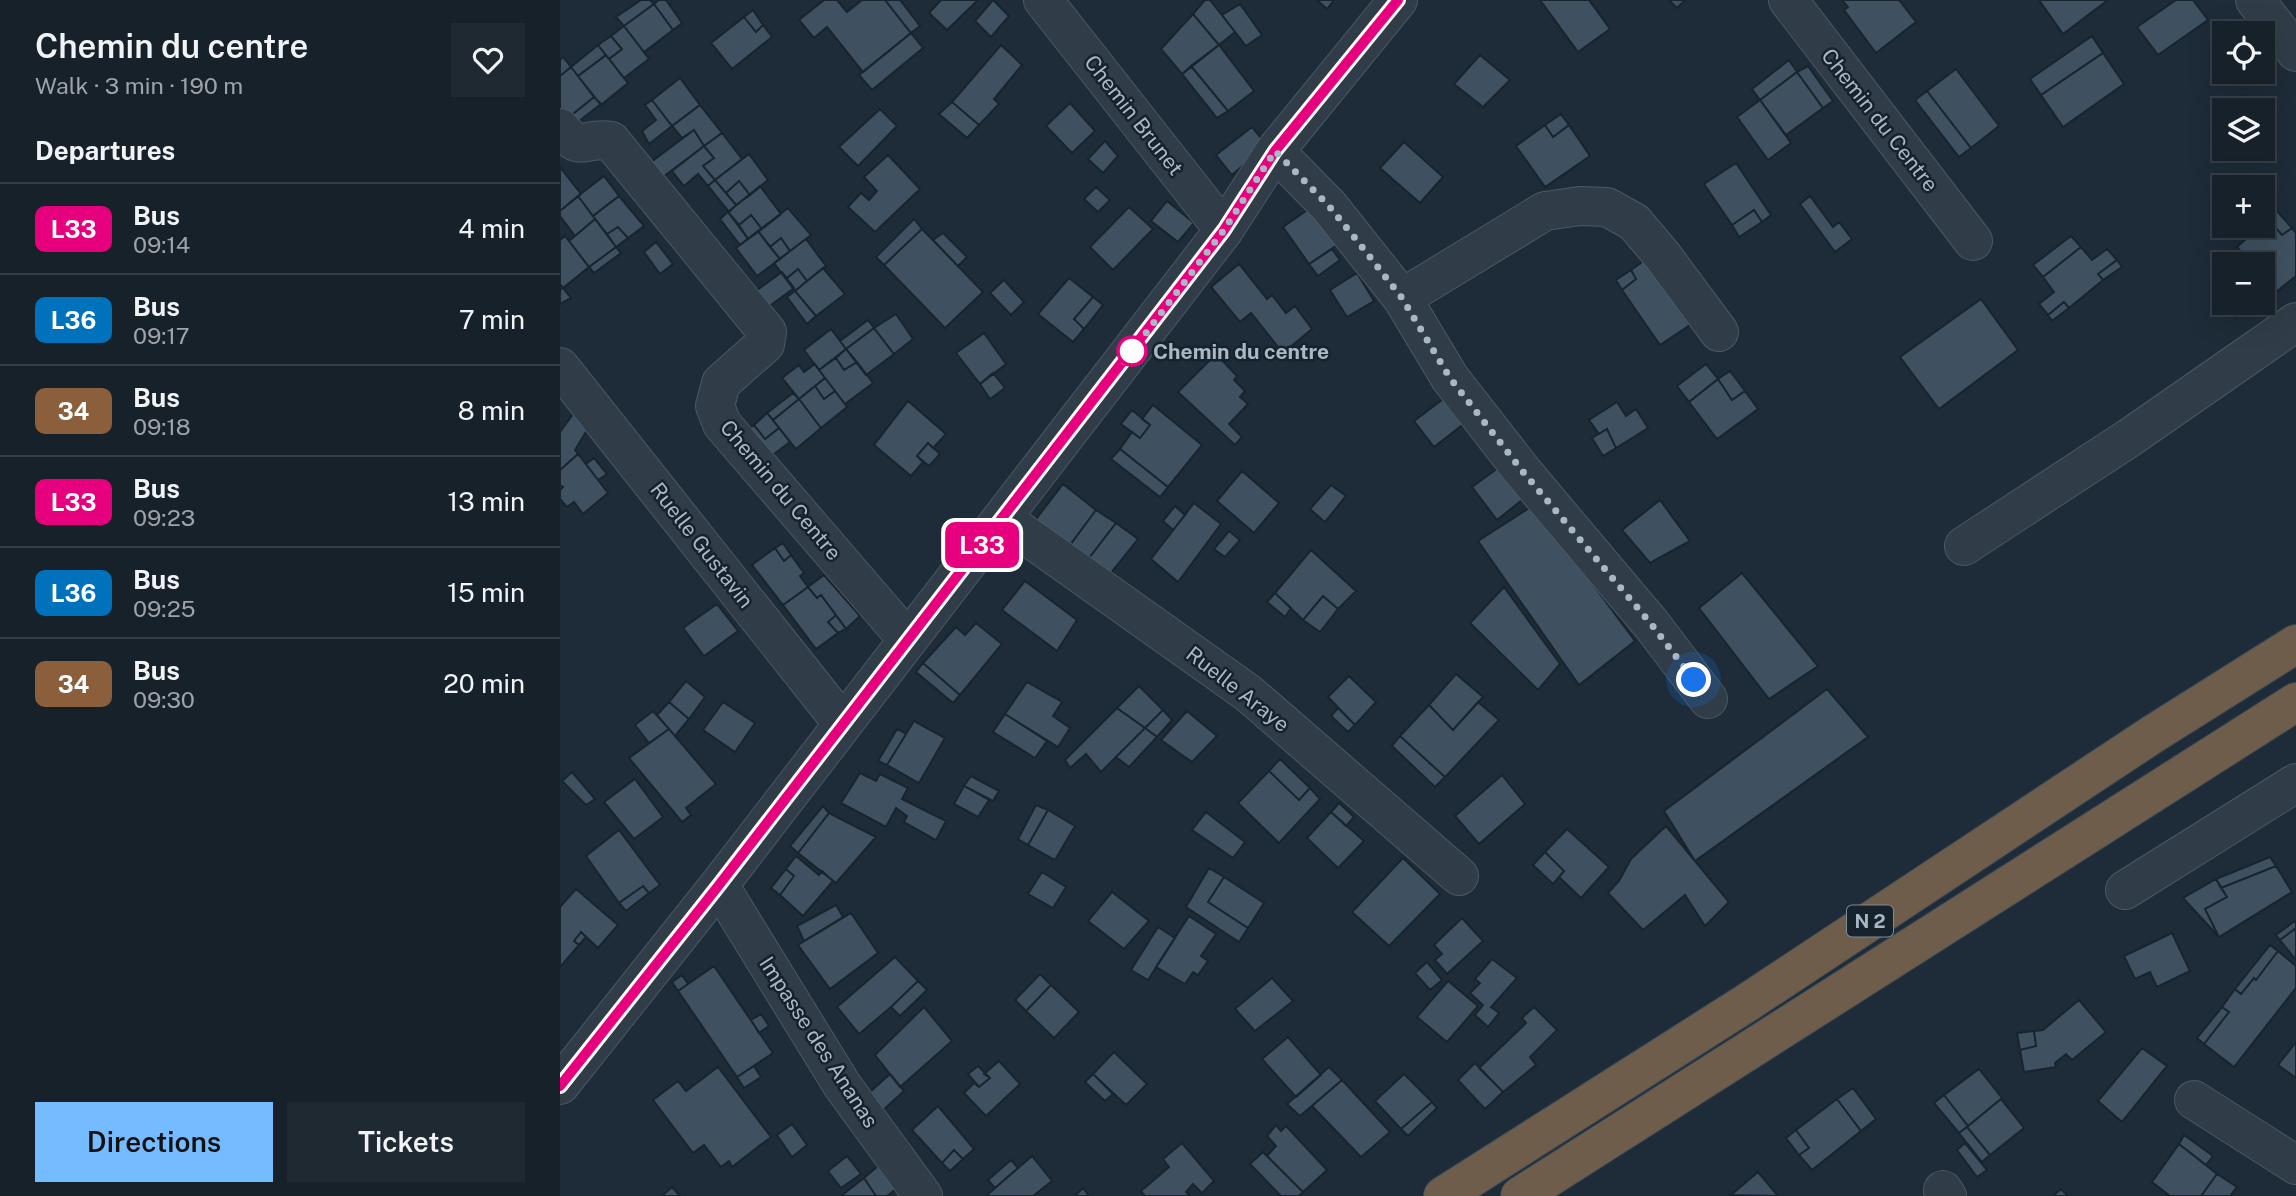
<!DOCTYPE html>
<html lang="en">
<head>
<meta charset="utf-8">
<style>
	:root { --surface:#16212a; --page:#1f2932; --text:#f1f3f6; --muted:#9ea3a8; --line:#353e47; --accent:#75bbff }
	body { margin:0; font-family:"Public Sans",sans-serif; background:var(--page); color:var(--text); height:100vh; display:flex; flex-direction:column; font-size:26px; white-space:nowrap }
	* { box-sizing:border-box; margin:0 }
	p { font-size:23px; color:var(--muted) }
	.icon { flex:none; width:38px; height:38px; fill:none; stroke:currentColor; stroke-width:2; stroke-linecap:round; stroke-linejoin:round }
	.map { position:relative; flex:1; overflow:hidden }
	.drawer { display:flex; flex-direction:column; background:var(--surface); width:560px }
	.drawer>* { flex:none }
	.badge { padding:0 14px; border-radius:10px; font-size:24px; line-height:46px }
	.tools { position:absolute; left:1652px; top:21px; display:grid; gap:14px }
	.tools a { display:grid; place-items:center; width:63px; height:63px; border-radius:0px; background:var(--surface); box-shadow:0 7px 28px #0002,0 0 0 2px var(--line); font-size:35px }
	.you { position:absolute; width:35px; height:35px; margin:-18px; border:5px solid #fff; border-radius:50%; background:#1a73e8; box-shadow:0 0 0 10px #1a73e833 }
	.map>.badge { position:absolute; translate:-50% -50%; box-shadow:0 0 0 4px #fff }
	h2 { padding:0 35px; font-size:26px; line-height:63px }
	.round { display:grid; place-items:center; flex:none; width:74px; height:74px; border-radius:0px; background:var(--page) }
	.head { display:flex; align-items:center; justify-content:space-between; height:119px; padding:0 35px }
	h1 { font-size:33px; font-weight:600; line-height:52px }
	.action { display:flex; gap:14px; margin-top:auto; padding:14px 35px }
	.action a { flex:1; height:80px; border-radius:0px; background:var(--accent); color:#111; font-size:28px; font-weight:600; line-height:80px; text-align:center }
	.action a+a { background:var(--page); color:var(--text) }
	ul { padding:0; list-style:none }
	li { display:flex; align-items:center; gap:21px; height:91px; padding:0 35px; border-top:2px solid var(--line) }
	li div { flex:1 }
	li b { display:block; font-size:26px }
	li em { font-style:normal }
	li .badge { min-width:77px; font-weight:700; text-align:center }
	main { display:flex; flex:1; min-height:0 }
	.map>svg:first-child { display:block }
</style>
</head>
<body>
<main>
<section class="drawer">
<div class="head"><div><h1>Chemin du centre</h1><p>Walk · 3 min · 190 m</p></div><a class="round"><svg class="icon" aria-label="heart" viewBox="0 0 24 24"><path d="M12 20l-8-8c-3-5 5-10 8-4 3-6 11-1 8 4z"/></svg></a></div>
<h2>Departures</h2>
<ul>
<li><span class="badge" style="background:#e6007e;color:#fff">L33</span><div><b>Bus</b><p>09:14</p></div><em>4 min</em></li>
<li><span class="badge" style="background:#0072bc;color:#fff">L36</span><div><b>Bus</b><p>09:17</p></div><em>7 min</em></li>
<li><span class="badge" style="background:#8b5e3c;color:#fff">34</span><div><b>Bus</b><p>09:18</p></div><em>8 min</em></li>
<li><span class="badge" style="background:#e6007e;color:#fff">L33</span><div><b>Bus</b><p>09:23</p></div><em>13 min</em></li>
<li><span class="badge" style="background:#0072bc;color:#fff">L36</span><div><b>Bus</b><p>09:25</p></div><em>15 min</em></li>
<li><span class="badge" style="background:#8b5e3c;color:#fff">34</span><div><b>Bus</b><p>09:30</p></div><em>20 min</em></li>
</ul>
<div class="action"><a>Directions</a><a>Tickets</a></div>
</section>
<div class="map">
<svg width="1736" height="1196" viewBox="0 0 1736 1196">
	<rect width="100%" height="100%" fill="#1d2c38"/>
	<!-- building -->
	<path fill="#3f5160" stroke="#18242e" stroke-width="2" d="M81,0H90L94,4L64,26L56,17Z
		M99,0H106L122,23L113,30L94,4Z
		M264,0H277L287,12L302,0H325L351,33L303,72L267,27L254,38L239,20Z
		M325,0H340L360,26L351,33Z
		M381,0H418L387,30L369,13Z
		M433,0L449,16L431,37L415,21Z
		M645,0H650L675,32L659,45L633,14Z
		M757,0H774L767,9Z
		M980,0H1029L1050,29L1018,52Z
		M1109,0H1125L1117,8Z
		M1282,0H1339L1356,22L1316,53L1284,10L1288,7Z
		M1479,0H1548L1503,34Z
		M1616,0H1633L1648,20L1598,55L1577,27Z
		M94,4L113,30L84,52L64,26Z
		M680,4L702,35L686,46L662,15Z
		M193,10L203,25L196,32L184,17Z
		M633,14L659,45L622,74L601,49Z
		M184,17L196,32L203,25L212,37L172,69L151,43Z
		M64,26L89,59L64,78L49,59L62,49L51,36Z
		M351,33L363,48L312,90L299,75Z
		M51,36L62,49L49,59L38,45Z
		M1532,36L1543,53L1481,95L1470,79Z
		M38,45L46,55L18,76L11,67Z
		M441,45L462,65L434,99L439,104L419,125L392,102Z
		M659,45L694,91L668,111L631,66Z
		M1543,53L1564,84L1503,127L1481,95Z
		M46,55L68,83L41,105L18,76Z
		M920,55L950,80L923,107L894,84Z
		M3,57L11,67L0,76V60Z
		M1229,60L1237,72L1200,100L1192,89Z
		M631,66L668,111L657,118L622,74Z
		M1248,66L1273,101L1263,108L1237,72Z
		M11,67L34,97L8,118L0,108V76Z
		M1396,69L1439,126L1411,148L1367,91Z
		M1237,72L1263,108L1226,135L1200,100Z
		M120,78L140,105L112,126L92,100Z
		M1367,91L1411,148L1399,157L1355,100Z
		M34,97L41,104L14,125L8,118Z
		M92,100L112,126L89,144L82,131L96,120L85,105Z
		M1200,100L1231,143L1208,160L1177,117Z
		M392,102L419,125L407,138L379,114Z
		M510,103L535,131L512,153L486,126Z
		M140,105L162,133L144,146L134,130L122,138L112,126Z
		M320,109L337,126L298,166L279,147Z
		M1001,114L1009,125L993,137L985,125Z
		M985,125L993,137L1009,125L1030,156L985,187L956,146Z
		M692,127L707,145L672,175L656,155Z
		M134,130L144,146L95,183L83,168Z
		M162,133L182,159L155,180L143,166L154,158L144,146Z
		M545,141L558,156L543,173L528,159Z
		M844,142L883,177L860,203L820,168Z
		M144,146L154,158L143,166L155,180L148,186L138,174L124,186L112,171Z
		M189,154L208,180L190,195L179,181L166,193L155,180Z
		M328,155L360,189L315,232L288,207L301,193L309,200L317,191L304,177Z
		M1176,163L1211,215L1202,222L1194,210L1172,225L1144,184Z
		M0,167L21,194L0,211Z
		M44,176L59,196L33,216L18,196Z
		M155,180L176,205L169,212L148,186Z
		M179,181L190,195L176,205L166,193Z
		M200,186L221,214L202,229L191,215L179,225L168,212Z
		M536,187L550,200L538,212L524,199Z
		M18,196L35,219L15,236L0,216V211Z
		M59,196L84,226L68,238L58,227L47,234L33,216Z
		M1250,196L1273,227L1279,222L1292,239L1275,252L1240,204Z
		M607,201L634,223L618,242L591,221Z
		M753,206L780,243L749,264L723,227Z
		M569,207L593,229L553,270L530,247Z
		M228,208L251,235L230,251L221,238L210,247L198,231Z
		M1194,210L1202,222L1179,237L1172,225Z
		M1717,211L1732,228L1722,235L1708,219Z
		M168,212L188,239L180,245L160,219Z
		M191,215L202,229L188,239L179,225Z
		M35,219L56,247L29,267L9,241Z
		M354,219L362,229L324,265L316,257Z
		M1708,219L1722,235L1732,228L1736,233V276L1716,292L1703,277V264H1691L1677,247Z
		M58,227L68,238L56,247L47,234Z
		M362,229L423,292L385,328L324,265Z
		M198,231L220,259L197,276L176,248Z
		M383,233L407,257L398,266L373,240Z
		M5,236L29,267L3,288L0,284V240Z
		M1511,236L1521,247L1483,277L1473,265Z
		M221,238L230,251L220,259L210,247Z
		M246,239L266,266L247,281L238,269L226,279L214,263Z
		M96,242L113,264L100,274L84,252Z
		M56,247L61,253L34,273L29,267Z
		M1521,247L1532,260L1547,249L1557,260L1538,274L1543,280L1509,308L1504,302L1488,315L1479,304L1494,292L1483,277Z
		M772,249L780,260L758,276L749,264Z
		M1085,260L1130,325L1100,345L1062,290L1076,279L1071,270Z
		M1557,260L1562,267L1543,280L1538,274Z
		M679,264L707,299L712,295L726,313L735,306L752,329L723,353L691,313L680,322L651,287Z
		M263,268L285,294L256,316L235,291Z
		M238,269L247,281L235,291L226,279Z
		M1071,270L1076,279L1062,290L1056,280Z
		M222,272L234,288L199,314L186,298Z
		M797,273L814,301L787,317L770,290Z
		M509,278L533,297L514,319L524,329L513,342L478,314Z
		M444,280L464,302L451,315L430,293Z
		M1664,281V303H1693L1675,318L1653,290Z
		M3,288L11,298L0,304V290Z
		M235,291L256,316L247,324L227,297Z
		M533,297L543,305L524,329L514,319Z
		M1421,299L1458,350L1379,409L1340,357Z
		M1504,302L1509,308L1492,321L1488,315Z
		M336,314L353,339L334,354L314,328Z
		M308,320L314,328L286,349L280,341Z
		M314,328L334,354L306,375L286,349Z
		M271,329L286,349L259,370L244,350Z
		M424,333L446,364L420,384L396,353Z
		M286,349L297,362L284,370L276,358Z
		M656,354L677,376L674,380L685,391L680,397L688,404L669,424L682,437L675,445L618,392Z
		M276,358L284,370L297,362L313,383L285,404L259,370Z
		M255,364L265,378L239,399L222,378L239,365L244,372Z
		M1146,364L1158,379L1129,402L1117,386Z
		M1170,371L1185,391L1172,400L1158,379Z
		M433,373L445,388L430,399L420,384Z
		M265,378L275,391L264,399L255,386Z
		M1158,379L1172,400L1185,391L1198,409L1157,439L1129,402Z
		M255,386L264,399L275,391L287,407L261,428L239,399Z
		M233,393L239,399L213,420L207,413Z
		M890,394L910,419L874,447L854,421Z
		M239,399L261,428L236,449L213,420Z
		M348,401L386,434L373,448L368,443L357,456L363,462L351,476L314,445Z
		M1057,402L1066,416L1076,409L1088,428L1056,448L1047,429L1039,434L1029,420Z
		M593,405L642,445L608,487L560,449L572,432L580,438L590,425L582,419Z
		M19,406L32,422L15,450L18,454L0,470V432Z
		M572,410L590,425L580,438L561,424Z
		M207,413L219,428L205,439L194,425Z
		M194,425L205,439L219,428L230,442L202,463L179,435Z
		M1047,429L1056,448L1043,456L1032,438Z
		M368,443L380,454L369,466L357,456Z
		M560,449L608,487L600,497L551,459Z
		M18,454L48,493L23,514L14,502L7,507L0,499V490L3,487L0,485V470Z
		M34,458L47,474L38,480L26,464Z
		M942,465L967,496L937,520L912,487Z
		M682,471L719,503L694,533L657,501Z
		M503,484L536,510L507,549L473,523Z
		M771,485L786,496L765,522L750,509Z
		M1100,500L1130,541L1090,563L1062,530Z
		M634,503L661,524L618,582L591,559Z
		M974,505L1075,641L1019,685L918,541Z
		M615,506L625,515L613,530L603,521Z
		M536,510L556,523L526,562L507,549Z
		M556,523L578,539L546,579L526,562Z
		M669,531L680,540L665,557L654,549Z
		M223,543L231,555L224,561L215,548Z
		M215,548L224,561L231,555L244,573L240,576L248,587L223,605L192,565Z
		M751,550L796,591L778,609L763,596L743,620L715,593Z
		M1182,573L1258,666L1209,699L1139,608Z
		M264,575L300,616L286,629L261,595L257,598L248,587Z
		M465,581L517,620L497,651L442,610Z
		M248,587L257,598L261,595L276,615L268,622L278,633L256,649L223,605Z
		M944,587L1000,664L978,690L910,623Z
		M715,593L731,608L725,617L707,602Z
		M763,596L778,609L760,632L743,620Z
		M157,604L178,631L144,656L123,628Z
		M276,615L286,629L278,633L268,622Z
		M416,623L442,644L400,695L363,663L396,627L405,635Z
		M363,663L400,695L393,703L356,672Z
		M896,674L923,697L893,730L869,705Z
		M789,676L816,702L795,725L768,697Z
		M126,681L145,697L129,719L109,702Z
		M467,682L502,702L493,716L510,728L498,747L445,714Z
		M579,686L603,710L585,728L557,708Z
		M1267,689L1308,737L1135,861L1104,811Z
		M109,702L129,719L115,736L97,715Z
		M163,702L195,723L175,752L143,730Z
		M918,702L939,720L885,777L840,736L869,705L893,730Z
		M557,708L585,728L541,772L526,754L510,768L505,760Z
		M778,708L795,725L788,732L771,716Z
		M603,710L612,720L597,737L585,728Z
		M93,711L109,729L89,743L75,725Z
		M627,711L657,736L632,762L601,740Z
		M445,714L487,741L475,758L433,732Z
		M354,721L385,738L359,783L327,765Z
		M585,728L597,737L569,767L556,757Z
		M109,729L156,784L126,808L131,815L122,822L69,758Z
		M337,729L346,734L327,765L318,761Z
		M840,736L885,777L875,787L832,746Z
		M720,759L750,788L739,800L709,771Z
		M709,771L739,800L750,788L760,799L719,843L678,803Z
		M12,772L35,799L26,805L2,781Z
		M300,773L316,781L320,774L348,788L342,799L386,821L376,840L344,822L347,816L336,808L326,827L281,803Z
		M942,775L965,804L919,844L895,816Z
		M411,776L439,791L433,801L404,786Z
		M75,779L103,817L74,839L44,802Z
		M404,786L429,800L418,817L394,804Z
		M779,803L794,817L786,826L771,812Z
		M476,805L488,810L468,845L458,839Z
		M263,806L269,813L238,853L230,846Z
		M488,810L515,826L495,860L468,845Z
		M646,812L685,842L673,858L632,830Z
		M771,812L804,841L778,868L747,838Z
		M269,813L316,837L276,883L238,853Z
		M1106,826L1169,902L1145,926L1125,895L1083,930L1048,893L1059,881L1071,859Z
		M1007,829L1049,867L1021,898L999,877L1004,871L985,852Z
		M59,830L100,885L89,893L83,886L59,903L26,856Z
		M985,852L1004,871L993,884L973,865Z
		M236,856L259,875L262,871L273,881L243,916L220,895L234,876L226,869Z
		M1710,857L1716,866L1661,888L1656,879Z
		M843,858L880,894L829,946L792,912Z
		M1716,866L1732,892L1659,937L1645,909L1667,897L1661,888Z
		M649,868L664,877L648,902L688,928L679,942L626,907Z
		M226,869L234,876L220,895L211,888Z
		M482,872L506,887L493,908L468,894Z
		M664,877L704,903L688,928L648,902Z
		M1656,879L1667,897L1645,909L1659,937L1623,898Z
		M83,886L89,893L66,911L59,903Z
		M16,889L58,925L38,948L21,932L14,941L19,945L0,967V907Z
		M552,892L589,921L564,949L528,921Z
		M276,905L283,917L244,941L237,926Z
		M291,913L318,953L270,989L238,945Z
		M629,916L656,934L641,956L648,961L638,975L633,972L625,984L596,967Z
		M902,918L923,941L887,974L875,960L882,954L874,945Z
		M1736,920V928L1720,940L1716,935Z
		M598,927L615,938L588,980L571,970Z
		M1736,928V960L1720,940Z
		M21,932L26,937L19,945L14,941Z
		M1612,933L1630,971L1597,987L1590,972L1575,979L1564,956Z
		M1710,945L1718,951L1696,980L1694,978L1681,994L1675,989Z
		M1718,951L1736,966V988L1674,1067L1644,1044L1669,1012L1662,1007L1675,989L1681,994L1694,978L1696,980Z
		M335,957L358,981L331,1007L299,1034L277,1007Z
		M932,959L957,978L931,1007L939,1013L928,1027L915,1015L923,1005L910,993L920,983L915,979Z
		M867,962L882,980L870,990L855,973Z
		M154,966L213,1053L177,1077L118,991Z
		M480,974L491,985L466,1011L455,1000Z
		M122,975L128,984L118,991L112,982Z
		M712,978L733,1001L695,1031L675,1009Z
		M358,981L367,990L340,1016L331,1007Z
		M888,981L918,1006L887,1042L857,1017Z
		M491,985L519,1012L494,1038L466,1011Z
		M1519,1000L1546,1032L1512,1060L1506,1054L1495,1063L1496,1067L1464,1072L1460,1050L1476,1046L1474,1031L1483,1030Z
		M364,1007L392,1041L340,1087L315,1055Z
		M974,1007L997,1030L970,1057L976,1065L943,1092L919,1068L966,1023L962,1018Z
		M1662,1007L1669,1012L1644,1044L1637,1038Z
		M201,1014L209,1026L199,1033L191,1020Z
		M1474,1031L1476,1046L1460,1050L1457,1033Z
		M728,1037L761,1075L736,1097L702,1059Z
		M1736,1042V1078L1718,1065Z
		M1582,1048L1607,1066L1562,1122L1538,1101Z
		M554,1052L587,1084L566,1105L533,1074Z
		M439,1061L460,1084L426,1116L404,1093L414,1083L419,1087L430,1078L424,1074Z
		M915,1063L943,1092L925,1109L898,1080Z
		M194,1066L201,1077L184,1088L177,1077Z
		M418,1066L430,1078L419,1087L408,1074Z
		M158,1067L211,1137L172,1167L169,1161L161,1167L144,1145L133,1153L93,1100L118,1081L126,1091Z
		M769,1067L782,1080L740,1116L727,1104Z
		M1419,1069L1442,1098L1408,1126L1384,1095Z
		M330,1074L344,1091L321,1112L310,1092Z
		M533,1074L553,1094L545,1101L525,1082Z
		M844,1074L872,1102L841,1129L815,1101Z
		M782,1080L830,1132L801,1157L752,1106Z
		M1293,1088L1316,1119L1301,1131L1277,1099Z
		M1384,1095L1408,1126L1399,1133L1374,1103Z
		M1277,1099L1301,1131L1252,1170L1239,1155L1249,1148L1236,1130Z
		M1441,1099L1464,1128L1430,1155L1407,1127Z
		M872,1102L877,1108L848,1136L841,1129Z
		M378,1106L414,1149L403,1159L394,1150L382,1163L352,1130Z
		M232,1124L247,1145L232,1157L217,1135Z
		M716,1125L721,1131L726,1126L767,1170L743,1192L707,1156L716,1146L707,1136Z
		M1407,1127L1430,1155L1422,1162L1399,1133Z
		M1236,1130L1249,1148L1239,1155L1226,1138Z
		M1624,1135L1653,1156L1646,1165L1619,1144Z
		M622,1143L654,1181L642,1193L633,1184L626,1192L630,1196H585L581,1191L609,1167L603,1159Z
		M1405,1143L1427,1170L1417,1177L1397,1150Z
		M1619,1144L1657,1174L1641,1196H1610L1592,1182Z
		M394,1150L403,1159L390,1171L382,1163Z
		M703,1152L743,1192L739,1196H721L690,1164Z
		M287,1156L301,1174L281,1188L268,1171Z
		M472,1156L492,1181L473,1196H426Z
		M451,1160L458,1168L435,1188L428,1180Z
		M318,1166L336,1189L327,1196H316L304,1178Z
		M1198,1172L1218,1196L1171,1195Z
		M1657,1174L1677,1187L1670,1196H1641Z
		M304,1178L316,1196H281Z
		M112,1187L120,1196H102Z
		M523,1188L529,1196H515Z
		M1501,1189L1508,1196H1493Z"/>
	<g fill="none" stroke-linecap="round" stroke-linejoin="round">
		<!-- minor casing -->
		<g stroke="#4b5863" stroke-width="40">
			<path id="minor" d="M483,0L664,230
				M1228,0L1413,241
				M1695,0L1736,52
				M0,128C22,155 23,136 51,141L207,332L205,344L161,383L155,406L162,424L347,639
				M715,151L769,206L842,298L890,378L964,473L1092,625L1148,699
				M842,298L985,211L1020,206L1047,207L1074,222L1102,255L1159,332
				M0,367L283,724
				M443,519L688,693L899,876
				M1404,546L1569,438L1736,322
				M159,885L282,1085L363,1196
				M1565,890L1736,783
				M0,1085L159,885L664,230L715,151L838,0
				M1634,1100L1736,1165
				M1383,1190L1387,1196"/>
		</g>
		<!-- highway casing -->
		<g stroke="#3b4852" stroke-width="40">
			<path id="highway" d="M883,1196L1188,1002L1593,734L1736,644
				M960,1196L1736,702"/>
		</g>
		<!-- minor -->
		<use href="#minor" stroke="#303d48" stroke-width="38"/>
		<!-- highway -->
		<use href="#highway" stroke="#6f5d4c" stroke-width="38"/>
	</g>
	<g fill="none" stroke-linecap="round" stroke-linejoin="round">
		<!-- line casing -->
		<g stroke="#fff" stroke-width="16">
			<path id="line" d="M0,1086L159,885L664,230L715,151L838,0"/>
		</g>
		<!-- line -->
		<use href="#line" stroke="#e6007e" stroke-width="10"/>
		<!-- walk -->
		<path stroke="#aab8c6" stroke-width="7" stroke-dasharray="0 12.6" d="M572,351L564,362L664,230L715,151L769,206L799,243L842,298L890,378L964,473L1092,625L1134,680"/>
	</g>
	<!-- markers -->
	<circle fill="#fff" stroke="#e6007e" stroke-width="3.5" cx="572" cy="351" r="14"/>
	<g text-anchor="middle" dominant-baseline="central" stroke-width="5" stroke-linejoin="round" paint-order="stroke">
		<!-- shield labels -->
		<rect fill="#16222c" stroke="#7e8b98" stroke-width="2" x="1287" y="905.5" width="46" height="31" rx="5"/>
		<g font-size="19" font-weight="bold" fill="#aab8c6">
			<text x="1310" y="921">N 2</text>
		</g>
		<!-- street labels -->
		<g font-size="21" fill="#aab8c6" stroke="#16222c">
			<text transform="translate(574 115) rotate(52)">Chemin Brunet</text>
			<text transform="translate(1320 120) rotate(52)">Chemin du Centre</text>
			<text transform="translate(221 490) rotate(50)">Chemin du Centre</text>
			<text transform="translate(142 545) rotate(52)">Ruelle Gustavin</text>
			<text transform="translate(678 689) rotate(38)">Ruelle Araye</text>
			<text transform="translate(259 1042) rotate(57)">Impasse des Ananas</text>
		</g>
		<!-- stop labels -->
		<g font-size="21" font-weight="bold" fill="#aab8c6" stroke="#16222c" text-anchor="start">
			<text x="593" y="351">Chemin du centre</text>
		</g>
	</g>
</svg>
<div class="tools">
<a><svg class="icon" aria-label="locate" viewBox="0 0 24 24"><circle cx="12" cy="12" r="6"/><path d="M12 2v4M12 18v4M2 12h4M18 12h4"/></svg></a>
<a><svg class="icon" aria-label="layers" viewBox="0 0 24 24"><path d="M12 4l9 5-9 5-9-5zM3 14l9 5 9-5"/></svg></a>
<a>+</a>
<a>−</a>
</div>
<div class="you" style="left:1134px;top:680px"></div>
<b class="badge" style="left:422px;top:545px;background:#e6007e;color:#fff">L33</b>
</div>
</main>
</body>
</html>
